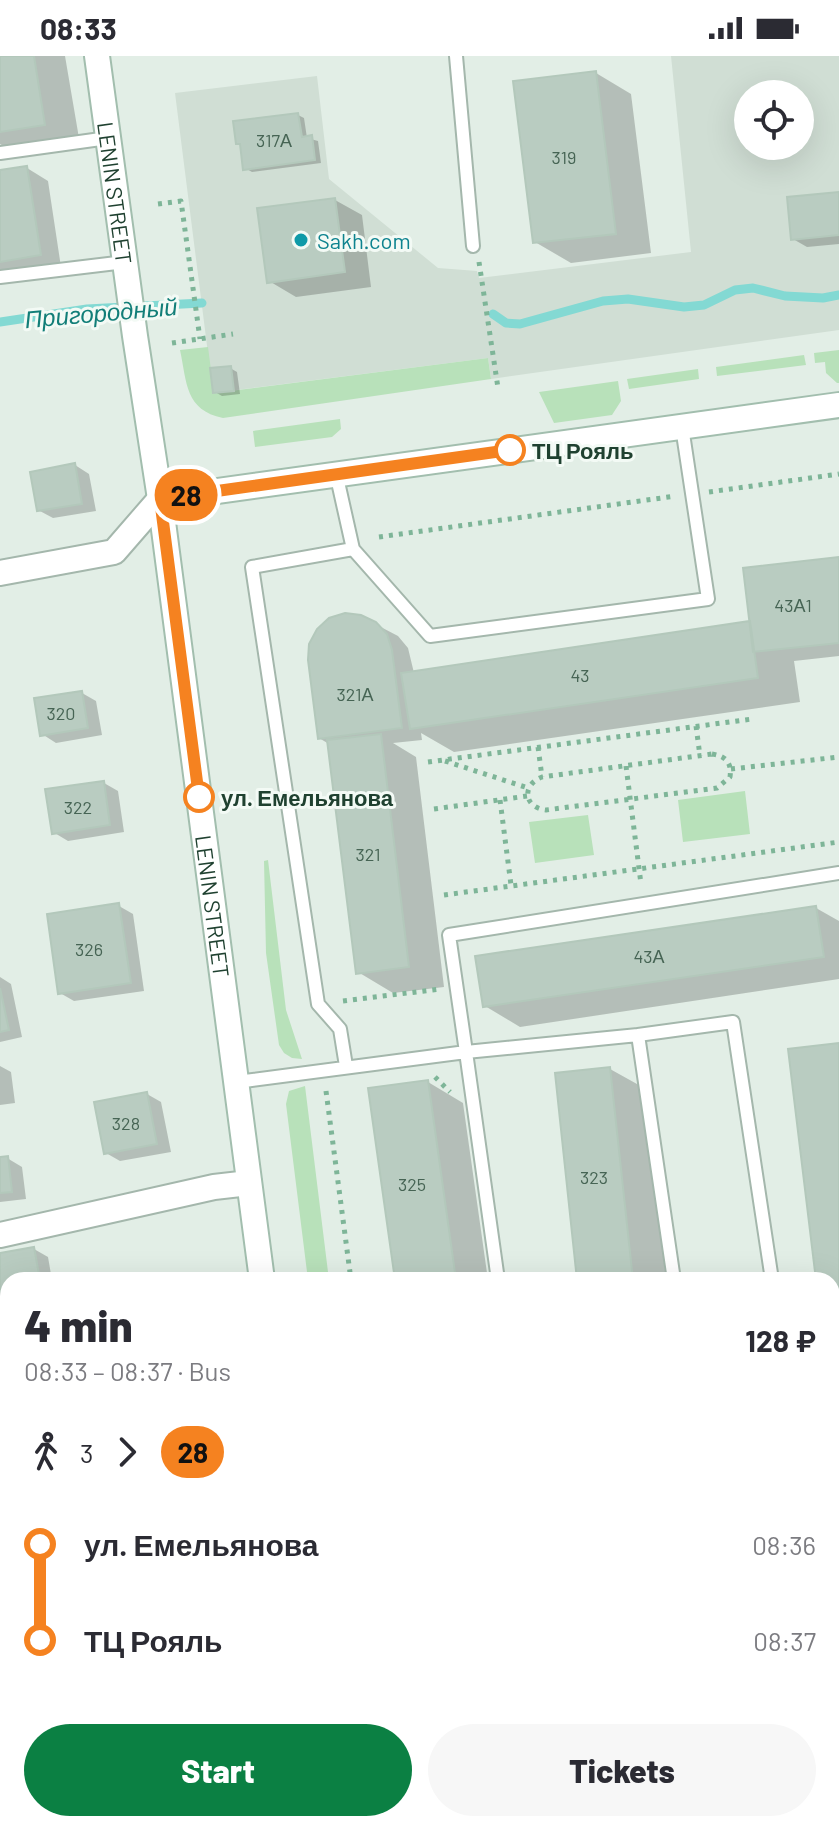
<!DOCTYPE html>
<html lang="en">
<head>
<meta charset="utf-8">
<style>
	:root { --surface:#fff; --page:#f7f7f7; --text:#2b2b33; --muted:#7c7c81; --accent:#0b8043 }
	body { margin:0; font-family:Barlow,sans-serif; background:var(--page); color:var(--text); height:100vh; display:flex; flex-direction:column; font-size:30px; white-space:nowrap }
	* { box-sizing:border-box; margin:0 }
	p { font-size:26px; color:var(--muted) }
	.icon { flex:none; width:44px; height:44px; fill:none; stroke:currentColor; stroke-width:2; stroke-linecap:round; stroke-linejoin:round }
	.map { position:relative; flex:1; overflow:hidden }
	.sheet { position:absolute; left:0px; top:1216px; width:840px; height:560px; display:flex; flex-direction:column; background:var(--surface); border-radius:24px 24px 0 0; box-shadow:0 8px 32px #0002 }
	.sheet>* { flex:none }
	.badge { padding:0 16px; border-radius:26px; font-size:28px; line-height:52px }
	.controls { position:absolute; left:734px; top:24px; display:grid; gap:16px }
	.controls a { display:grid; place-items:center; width:80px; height:80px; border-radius:50%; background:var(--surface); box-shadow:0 8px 32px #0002; font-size:40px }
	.map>.badge { position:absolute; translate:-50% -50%; box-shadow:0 0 0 4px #fff }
	.legs { display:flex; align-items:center; gap:12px; height:88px; padding:0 24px; font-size:26px }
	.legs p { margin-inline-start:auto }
	.summary { display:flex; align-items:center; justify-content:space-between; height:136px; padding:0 24px }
	h1 { font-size:44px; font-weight:800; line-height:60px }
	.button { display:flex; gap:16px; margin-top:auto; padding:16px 24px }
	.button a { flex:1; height:92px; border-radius:48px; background:var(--accent); color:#fff; font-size:32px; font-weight:800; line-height:92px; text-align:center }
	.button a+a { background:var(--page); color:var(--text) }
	ul { padding:0 24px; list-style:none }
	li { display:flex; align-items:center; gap:28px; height:96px; font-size:30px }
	li i { display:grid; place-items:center; width:12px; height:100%; margin:0 10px; background:currentColor }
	li i::after { content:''; width:20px; height:20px; margin:-10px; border:6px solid; border-radius:50%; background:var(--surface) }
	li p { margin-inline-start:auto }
	li:first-child i { background:linear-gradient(#0000 50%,currentColor 0) }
	li:last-child i { background:linear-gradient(currentColor 50%,#0000 0) }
	.status { display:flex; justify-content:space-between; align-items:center; height:56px; padding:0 40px; background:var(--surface); direction:ltr }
	.status svg { height:22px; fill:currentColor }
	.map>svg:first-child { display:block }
</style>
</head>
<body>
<div class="status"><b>08:33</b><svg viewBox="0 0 49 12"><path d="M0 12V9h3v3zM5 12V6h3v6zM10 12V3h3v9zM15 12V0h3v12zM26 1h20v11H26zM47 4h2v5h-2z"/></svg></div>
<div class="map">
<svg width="839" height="1776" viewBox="0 0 839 1776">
	<rect width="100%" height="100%" fill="#e2eee6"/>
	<!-- built -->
	<path fill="#d0ded4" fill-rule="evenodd" d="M671,0H839V274L491,323L488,302L213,337L175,37L317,20L329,123L438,212L477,215L479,222L691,196ZM748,38H800V90H748Z"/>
	<!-- green -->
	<path fill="#b8e1ba" d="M208,291L214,337L488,302L491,323L223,362C185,354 187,327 180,294Z
		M839,294V327H837L826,317L825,306L815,307L814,297Z
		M804,299L806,309L717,320L716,311Z
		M698,313L699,323L629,333L627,323Z
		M618,325L621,345L612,359L554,367L539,336Z
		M340,363L341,373L332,381L255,391L253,375Z
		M745,735L750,778L683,786L678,744Z
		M588,759L594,799L535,807L529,766Z
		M268,804L286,954L302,1003L292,1002L284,997L279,989L266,897L264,805Z
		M305,1030L329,1224H308L286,1048L289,1035Z"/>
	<!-- shadow -->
	<path fill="#0003" d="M0,0H65L80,88L18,98L0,88Z
		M596,17L631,38L651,197L571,207L535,186Z
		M298,59L304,62L307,82L318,85L321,107L252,116L245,112L242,90L238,87Z
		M27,112L48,125L61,211L0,225V116Z
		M839,138V188L807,191L793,183Z
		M335,144L362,159L371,231L296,241L269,225Z
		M230,312L237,316L240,338L222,340L215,336Z
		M75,409L89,418L96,455L53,462L38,454Z
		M839,503V600L794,605L800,646L454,696L421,677L422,684L393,687L416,701L444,931L393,937L358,916L329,688L319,682L375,568L398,580L408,592L414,617L749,567Z
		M82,637L96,645L102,679L56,687L42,678Z
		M104,727L118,735L124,776L68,785L53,776Z
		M119,850L133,858L144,935L74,945L60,937Z
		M816,852L839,865V923L520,971L485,950Z
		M0,921L11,928L22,981L0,986Z
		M0,1010L11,1016L15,1047L0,1049Z
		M610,1013L646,1033L666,1224H579Z
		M428,1026L463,1047L488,1224H397Z
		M147,1038L161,1046L171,1096L120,1105L106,1097Z
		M7,1102L22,1111L26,1143L0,1146V1103Z
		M34,1193L48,1201L52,1224H8V1244H0V1199Z
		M839,1446V1517L832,1518V1447Z
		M476,1768H577L578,1776H477Z"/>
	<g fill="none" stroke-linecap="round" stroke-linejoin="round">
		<!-- stream -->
		<path stroke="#83d9d3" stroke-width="9" d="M493,258L506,267L520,268L603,245L628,243L684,251L704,249L735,234L753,232L785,240L823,242L839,239
			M0,266L87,253L202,247"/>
	</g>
	<!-- building -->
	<path fill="#b9ccc1" stroke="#b3c8bb" stroke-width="2" d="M0,0H34L45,69L0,76Z
		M596,15L616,178L533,187L513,25Z
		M298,57L302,81L312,79L315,104L243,114L240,88H236L233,65Z
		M27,110L41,199L0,206V114Z
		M839,136V179L791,184L787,141Z
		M335,142L345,216L267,227L257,152Z
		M231,310L234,335L213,337L210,312Z
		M75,407L82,448L37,455L30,416Z
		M839,501V587L753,596L743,512Z
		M345,557L361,559L376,566L387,578L392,594L402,672L318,683L308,604L309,588L317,573L329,562Z
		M750,565L758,622L410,673L401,617Z
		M82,635L88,672L40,680L34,642Z
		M381,678L409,911L356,918L327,684Z
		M104,725L110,769L52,778L45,733Z
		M119,847L131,927L58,938L47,858Z
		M816,850L824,901L483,951L475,900Z
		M0,932L9,974L0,976Z
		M839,987V1314L832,1315V1224H816L788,993Z
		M610,1011L633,1224H577L555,1017Z
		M428,1024L456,1224H395L368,1032Z
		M147,1036L157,1088L104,1098L94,1046Z
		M8,1100L12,1136L0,1137V1101Z
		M34,1191L40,1224H8V1234L0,1236V1197Z
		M8,1315V1346L4,1347L1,1316Z
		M839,1444V1493L832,1494V1445Z
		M474,1768H538L539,1776H475Z"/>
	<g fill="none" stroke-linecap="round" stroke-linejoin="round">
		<!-- lane casing -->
		<g stroke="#a4b7ac" stroke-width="16">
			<path id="lane" d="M456,0L473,190
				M0,97L108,82
				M0,221L125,206
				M336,417L353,493
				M638,979L674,1224
				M346,1010L340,973L318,948L252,511L353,493L430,580L708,543L682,371
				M237,1026L466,996L498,1224
				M772,1224L733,966L638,979L466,996L449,879L839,817
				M0,1638L8,1629
				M832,1683L839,1726
				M573,1768L574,1776"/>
		</g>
		<!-- street casing -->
		<g stroke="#a4b7ac" stroke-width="28">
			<path id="street" d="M0,517L114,496L160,443
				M0,1179L214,1131L249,1127
				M0,1441L8,1535"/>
		</g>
		<!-- secondary casing -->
		<g stroke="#a2beae" stroke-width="28">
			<g id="secondary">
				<path id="s1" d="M97,0L135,280L160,443L262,1224"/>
				<path d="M160,443L839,349"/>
				<path d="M334,1768L335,1776"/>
			</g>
		</g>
		<!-- path -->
		<path stroke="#7eb598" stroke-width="5" stroke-dasharray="4 6" stroke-linecap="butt" d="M158,148L181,145L200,283
			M479,206L498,332
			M172,287L233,278
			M709,436L839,418
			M379,481L676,440
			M696,670L700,700
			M538,691L542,721
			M712,698C726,700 732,707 730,721L717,732L546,754C524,752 521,729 542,721Z
			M445,705L528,732
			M428,706L752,663
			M626,710L641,828
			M731,713L839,701
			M500,744L511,829
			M434,753L527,740
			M444,839L839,786
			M343,945L440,933
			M435,1021L450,1036
			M326,1035L351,1224
			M832,1414L839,1413
			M832,1534L839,1533
			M832,1606L839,1655
			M422,1768L423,1776
			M606,1768L608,1776
			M640,1768L641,1776
			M729,1768L730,1776
			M647,1776L703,1768
			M779,1776L796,1774L797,1776"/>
		<!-- lane -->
		<use href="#lane" stroke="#fff" stroke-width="12"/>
		<!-- street -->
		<use href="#street" stroke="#fff" stroke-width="24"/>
		<!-- secondary -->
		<use href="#secondary" stroke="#fff" stroke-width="24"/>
	</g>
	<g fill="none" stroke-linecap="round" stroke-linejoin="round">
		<!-- line-1 casing -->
		<g stroke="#fff" stroke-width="18">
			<path id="line-1" d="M199,741L160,443L510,394"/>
		</g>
		<!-- line-1 -->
		<use href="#line-1" stroke="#f58220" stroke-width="12"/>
	</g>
	<!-- markers -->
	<circle fill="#0f9aa8" stroke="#f3faf5" stroke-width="3" cx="301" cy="184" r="8"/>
	<g fill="#fff" stroke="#f58220" stroke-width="4">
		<circle cx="510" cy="394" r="14"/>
		<circle cx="199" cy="741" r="14"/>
	</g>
	<g text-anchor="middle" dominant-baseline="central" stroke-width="6" stroke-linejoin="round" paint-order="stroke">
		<!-- number labels -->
		<g font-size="18" fill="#466454">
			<text x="274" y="84">317А</text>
			<text x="564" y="101">319</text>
			<text x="793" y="549">43А1</text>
			<text x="580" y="619">43</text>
			<text x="355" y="638">321А</text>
			<text x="61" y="657">320</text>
			<text x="78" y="751">322</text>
			<text x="368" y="798">321</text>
			<text x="89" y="893">326</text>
			<text x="649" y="900">43А</text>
			<text x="126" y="1067">328</text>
			<text x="594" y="1121">323</text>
			<text x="412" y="1128">325</text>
		</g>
		<!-- street labels -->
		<g font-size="22" fill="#1f4130" stroke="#f3faf5">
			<text stroke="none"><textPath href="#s1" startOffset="138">LENIN STREET</textPath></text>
			<text stroke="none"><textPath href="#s1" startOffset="858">LENIN STREET</textPath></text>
		</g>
		<!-- culture labels -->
		<g font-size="22" fill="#0d838f" stroke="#f3faf5" text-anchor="start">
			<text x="317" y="184">Sakh.com</text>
		</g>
		<!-- stop labels -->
		<g font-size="22" font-weight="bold" fill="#1f4130" stroke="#f3faf5" text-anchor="start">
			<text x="532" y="394">ТЦ Рояль</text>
			<text x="221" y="741">ул. Емельянова</text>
		</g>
		<!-- water labels -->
		<g font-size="24" font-style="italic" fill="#127e78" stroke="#f3faf5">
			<text transform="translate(101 256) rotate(-5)">Пригородный</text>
		</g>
	</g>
</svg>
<div class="controls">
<a><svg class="icon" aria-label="locate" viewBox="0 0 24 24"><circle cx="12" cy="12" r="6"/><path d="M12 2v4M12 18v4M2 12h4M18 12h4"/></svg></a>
</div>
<b class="badge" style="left:186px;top:439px;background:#f58220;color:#111">28</b>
<section class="sheet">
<div class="summary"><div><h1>4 min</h1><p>08:33 – 08:37 · Bus</p></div><b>128 ₽</b></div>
<div class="legs"><svg class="icon" aria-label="walk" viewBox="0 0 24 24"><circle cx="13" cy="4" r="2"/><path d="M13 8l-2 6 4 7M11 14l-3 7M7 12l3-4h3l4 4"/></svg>3<svg class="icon" aria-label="forward" viewBox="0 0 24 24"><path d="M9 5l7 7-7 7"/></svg><b class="badge" style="background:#f58220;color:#111">28</b></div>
<ul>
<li><i style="color:#f58220"></i><b>ул. Емельянова</b><p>08:36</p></li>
<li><i style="color:#f58220"></i><b>ТЦ Рояль</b><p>08:37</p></li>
</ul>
<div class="button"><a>Start</a><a>Tickets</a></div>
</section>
</div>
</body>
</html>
